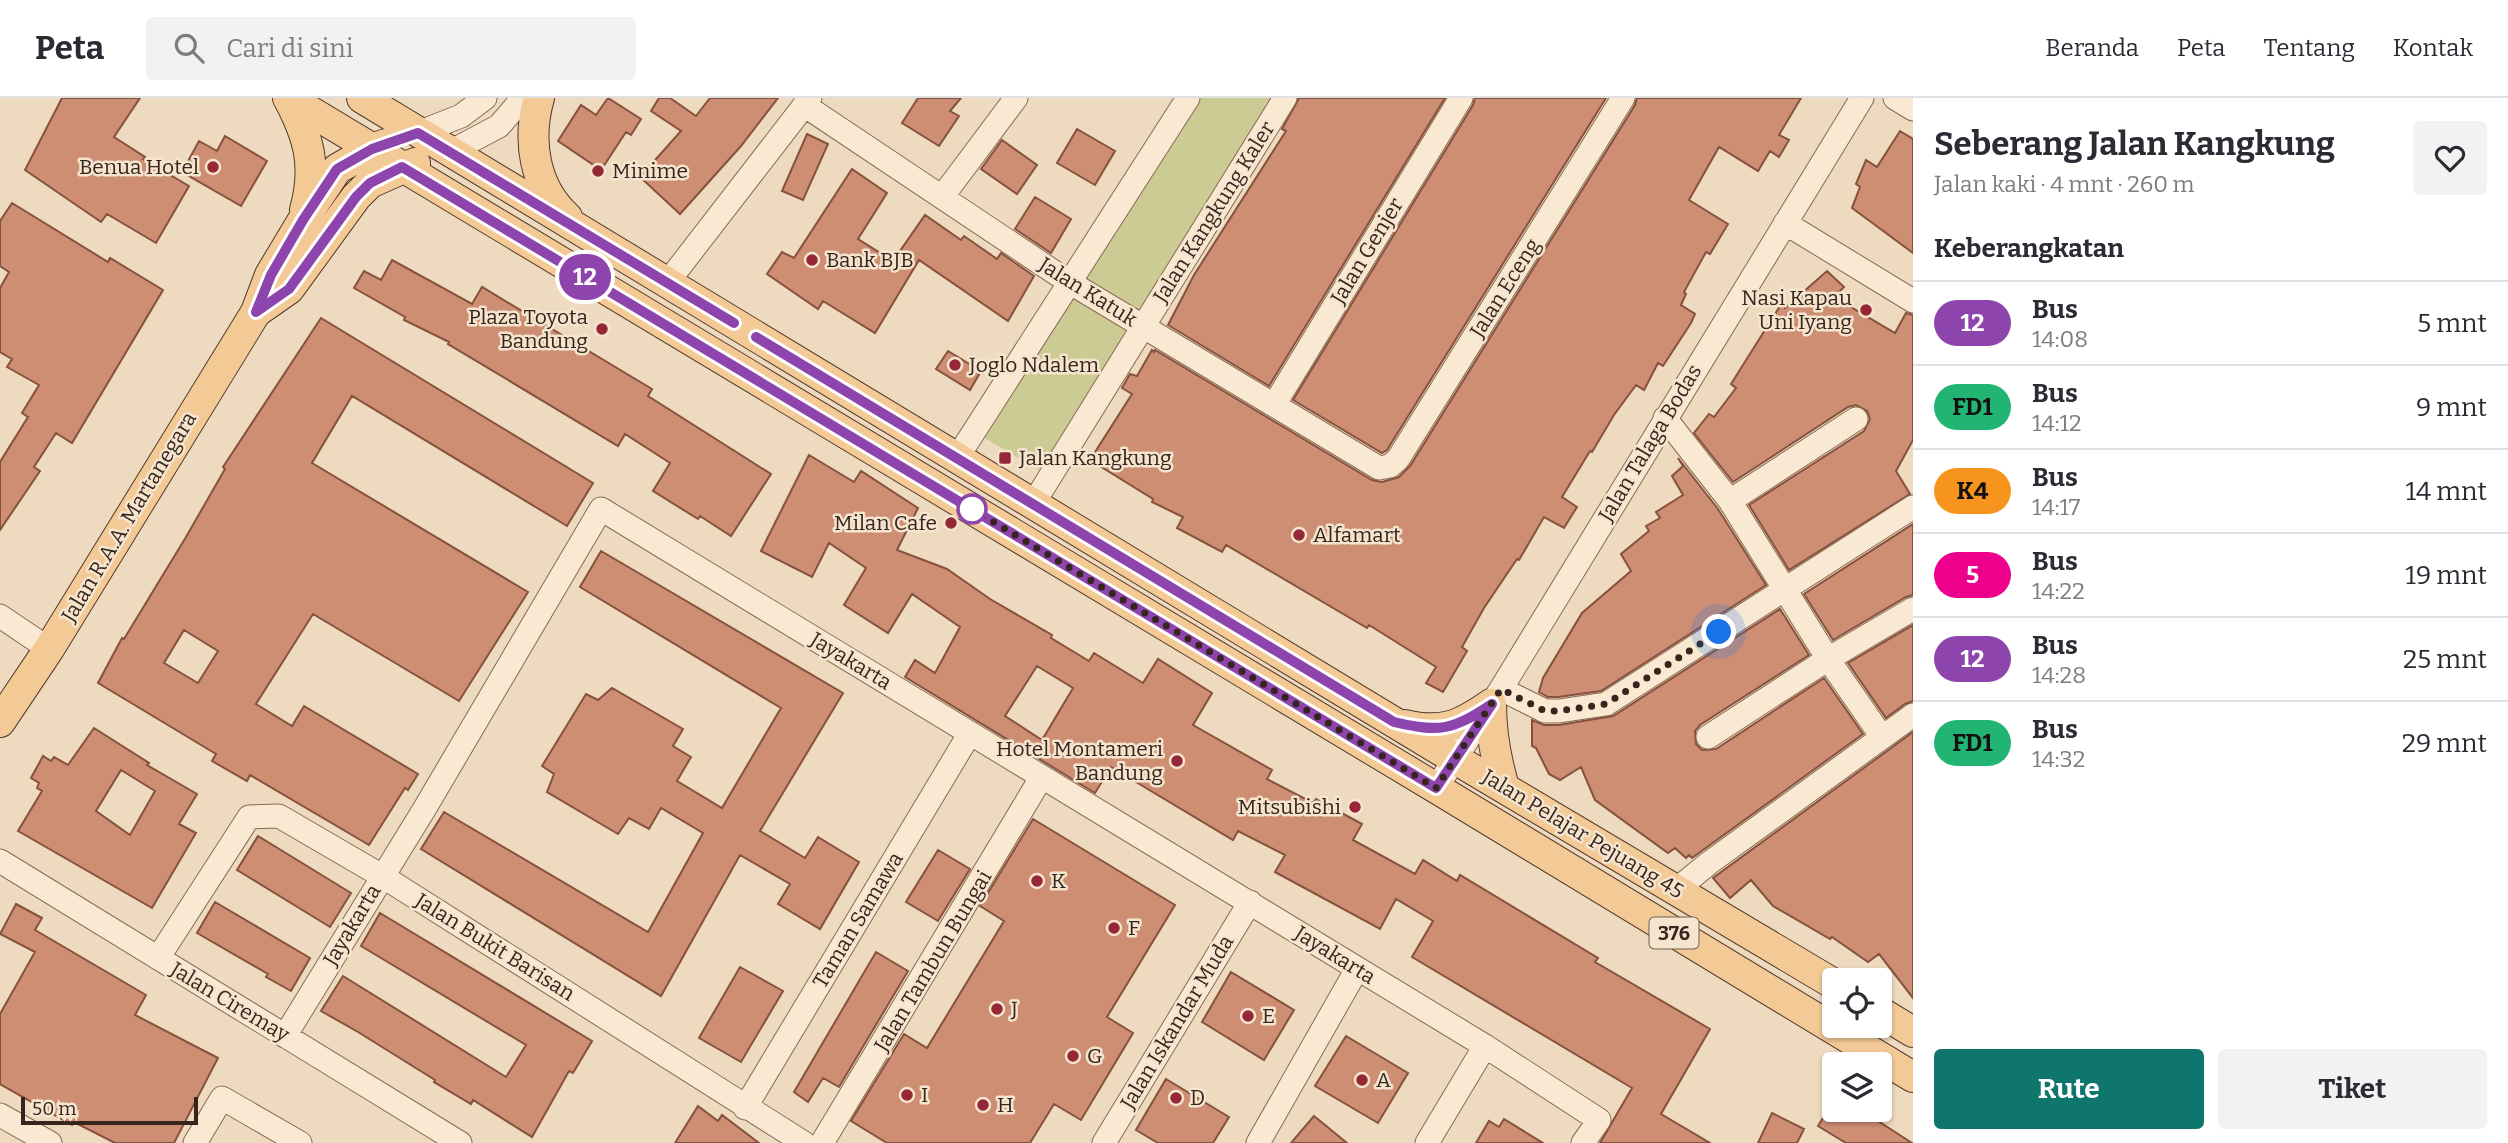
<!DOCTYPE html>
<html lang="id">
<head>
<meta charset="utf-8">
<style>
	:root { --surface:#fff; --page:#f2f2f3; --text:#2b2b33; --muted:#7c7c81; --line:#e1e1e2; --accent:#0f766e }
	body { margin:0; font-family:Bitter,serif; background:var(--page); color:var(--text); height:100vh; display:flex; flex-direction:column; font-size:26px; white-space:nowrap }
	* { box-sizing:border-box; margin:0 }
	p { font-size:23px; color:var(--muted) }
	.icon { flex:none; width:38px; height:38px; fill:none; stroke:currentColor; stroke-width:2; stroke-linecap:round; stroke-linejoin:round }
	.map { position:relative; flex:1; overflow:hidden }
	.sheet { display:flex; flex-direction:column; background:var(--surface); width:595px }
	.sheet>* { flex:none }
	.badge { padding:0 14px; border-radius:23px; font-size:24px; line-height:46px }
	.fabs { position:absolute; left:1822px; top:870px; display:grid; gap:14px }
	.fabs a { display:grid; place-items:center; width:70px; height:70px; border-radius:7px; background:var(--surface); box-shadow:0 2px 5px #0004; font-size:35px }
	.scale { position:absolute; left:21px; bottom:18px; width:177px; box-sizing:border-box; padding-left:7px; border:4px solid #36251c; border-top:0; font-size:19px; line-height:24px; white-space:nowrap; color:#36251c; -webkit-text-stroke:5px #f5e5cf; paint-order:stroke }
	.you { position:absolute; width:35px; height:35px; margin:-18px; border:5px solid #fff; border-radius:50%; background:#1a73e8; box-shadow:0 0 0 10px #1a73e833 }
	.map>.badge { position:absolute; translate:-50% -50%; box-shadow:0 0 0 4px #fff }
	h2 { padding:0 21px; font-size:26px; line-height:63px }
	.round { display:grid; place-items:center; flex:none; width:74px; height:74px; border-radius:7px; background:var(--page) }
	.summary { display:flex; align-items:center; justify-content:space-between; height:119px; padding:0 21px }
	h1 { font-size:33px; font-weight:700; line-height:52px }
	.primary-button { display:flex; gap:14px; margin-top:auto; padding:14px 21px }
	.primary-button a { flex:1; height:80px; border-radius:7px; background:var(--accent); color:#fff; font-size:28px; font-weight:700; line-height:80px; text-align:center }
	.primary-button a+a { background:var(--page); color:var(--text) }
	ul { padding:0; list-style:none }
	li { display:flex; align-items:center; gap:21px; height:84px; padding:0 21px; border-top:2px solid var(--line) }
	li div { flex:1 }
	li b { display:block; font-size:26px }
	li em { font-style:normal }
	li .badge { min-width:77px; font-weight:700; text-align:center }
	header { display:flex; align-items:center; gap:42px; box-sizing:border-box; height:98px; padding:0 35px; background:var(--surface); border-bottom:2px solid var(--line) }
	header strong { font-size:33px }
	nav { display:flex; gap:38px; margin-inline-start:auto; font-size:24px }
	.search { width:490px; height:63px; background:var(--page); display:flex; align-items:center; gap:18px; box-sizing:border-box; padding:0 24px; border-radius:7px; color:var(--muted); font-size:26px }
	main { display:flex; flex:1; min-height:0 }
	.map>svg:first-child { display:block }
</style>
</head>
<body>
<header>
<strong>Peta</strong>
<div class="search"><svg class="icon" aria-label="search" viewBox="0 0 24 24"><circle cx="10" cy="10" r="6"/><path d="M15 15l6 6"/></svg>Cari di sini</div>
<nav><a>Beranda</a><a>Peta</a><a>Tentang</a><a>Kontak</a></nav>
</header>
<main>
<div class="map">
<svg width="1913" height="1045" viewBox="0 0 1913 1045">
	<rect width="100%" height="100%" fill="#eedabf"/>
	<!-- green -->
	<path fill="#cccb93" d="M1195,0H1284L1058,383L983,339Z"/>
	<!-- building -->
	<path fill="#cd8e74" stroke="#86513d" stroke-width="2" fill-rule="evenodd" d="M62,0H140L114,39L145,59L143,61L189,88L156,145L107,116L101,124L25,72Z
		M608,0L641,21L631,37L626,34L601,72L558,43L581,7L596,17Z
		M659,0H670L696,18L710,0H778L741,48L680,116L640,79L681,33L651,13Z
		M918,0H961L950,13L959,18L939,48L902,25Z
		M1299,0H1445L1269,288L1168,227L1194,177L1286,33L1282,31Z
		M1475,0H1606L1387,352L1382,355L1293,302L1473,7Z
		M1637,0H1801L1779,37L1789,42L1779,59L1770,53L1758,73L1719,49L1689,102L1728,126L1710,156L1706,154L1684,194L1686,196L1681,207L1695,216L1691,225L1663,268L1658,265L1644,292L1636,287L1614,317L1592,354L1590,353L1562,399L1577,409L1564,430L1544,419L1519,462L1517,461L1484,510L1462,549L1467,553L1443,594L1426,585L1436,569L1369,527L1367,530L1226,447L1222,454L1177,430L1183,419L1152,404L1153,401L1090,362L1132,296L1122,290L1130,276L1137,278L1152,252L1154,254L1155,252L1372,382L1382,384L1399,379L1410,368L1635,7Z
		M1077,31L1115,53L1095,87L1057,65Z
		M1900,33L1913,41V155L1852,110L1860,89L1856,86L1866,62L1877,69Z
		M807,36L828,46L803,102L782,93Z
		M225,38L267,63L241,108L182,74L199,43L217,53Z
		M1002,42L1037,67L1017,96L981,71Z
		M852,71L887,95L858,141L893,163L925,117L961,142L964,138L997,161L1001,155L1034,178L1008,223L919,162L875,235L823,203L818,211L767,176L782,154L794,160Z
		M1035,99L1071,121L1051,155L1015,131Z
		M12,105L108,164L110,160L163,192L72,345L56,335L34,369L40,373L0,432V364L28,319L22,315L39,287L7,269L12,261L0,254V190L9,174L0,168V123Z
		M392,162L472,206L482,189L652,291L648,298L771,376L731,438L700,418L698,421L653,393L670,365L625,336L618,348L448,246L449,244L404,222L405,219L354,190L364,173L381,182Z
		M1827,173L1844,189L1834,199L1895,235L1906,215L1913,217V342L1896,373L1910,396L1789,472L1749,407L1864,333L1870,321L1867,313L1856,307L1848,309L1733,384L1694,335L1709,316L1714,319L1736,290L1731,286L1782,205L1785,210Z
		M321,220L593,385L567,428L352,298L312,365L528,494L459,603L313,516L256,606L292,628L304,608L418,676L408,692L405,690L369,747L250,677L247,683L212,663L216,656L98,585L122,540L124,541L186,439L225,371L223,369ZM184,532L218,553L198,585L164,565Z
		M948,253L981,273L970,292L936,271Z
		M809,357L854,384L861,373L918,410L897,452L947,471L990,501L1052,537L1051,540L1089,563L1094,555L1143,585L1158,561L1212,595L1193,627L1272,672L1267,681L1313,705L1316,701L1362,726L1353,742L1415,776L1423,762L1457,783L1460,777L1598,860L1595,864L1710,931L1661,1016L1710,1045H1600L1632,990L1412,859L1433,823L1396,801L1380,831L1275,774L1285,757L1238,733L1233,742L1111,669L1095,695L905,579L915,562L935,575L960,529L912,496L888,535L844,507L866,470L829,445L812,479L761,453ZM1037,568L1073,590L1042,642L1005,618Z
		M1678,360L1718,411L1766,487L1601,593L1558,599H1548L1539,594L1543,580L1582,515L1631,473L1621,456L1649,433L1646,428L1660,420L1656,414L1683,397L1672,378L1683,368Z
		M1913,426V497L1906,499L1833,542L1804,496Z
		M601,453L843,595L760,733L805,760L818,739L859,764L820,831L778,806L790,786L740,757L661,898L421,751L444,714L648,834L703,735L661,710L649,731L629,720L618,736L547,694L554,676L542,668L586,596L598,602L612,590L683,631L673,648L691,659L677,683L722,710L781,610L580,489Z
		M1780,511L1809,557L1700,627L1695,633L1696,646L1702,652L1716,651L1824,580L1863,636L1692,760L1689,757L1686,760L1675,750L1668,755L1595,702L1581,669L1560,682L1549,676L1536,650L1532,648V622L1544,627H1559L1613,618Z
		M1913,527V603L1905,606L1886,620L1848,565Z
		M94,630L149,665L147,667L197,696L179,726L196,735L152,810L18,733L42,693L37,690L39,685L31,680L43,658L51,663L54,659L68,667ZM121,672L155,693L130,737L96,713Z
		M1913,634V900L1879,856L1868,864L1832,839L1830,841L1773,808L1751,782L1730,800L1713,780Z
		M1033,721L1175,807L1107,919L1133,935L1081,1022L1054,1006L1030,1045H887L851,1023L904,936L927,950L1004,823L980,808Z
		M258,738L351,795L330,829L237,772Z
		M938,752L970,771L938,823L906,804Z
		M215,804L310,860L291,893L266,879L268,876L197,835Z
		M16,806L42,820L35,832L146,897L135,917L218,960L174,1045H115L74,1024L72,1027L0,986V916L35,854L0,836Z
		M380,815L592,943L573,975L569,973L532,1039L473,1002L471,1006L434,984L435,982L358,934L321,913L343,878L506,979L526,947L361,848Z
		M876,854L908,873L839,989L823,980L808,1004L794,994Z
		M740,869L783,893L741,964L699,940Z
		M1231,874L1294,912L1264,962L1202,924Z
		M1346,938L1408,975L1378,1025L1315,988Z
		M1166,981L1229,1019L1213,1045H1158L1136,1032Z
		M698,1008L718,1023L722,1017L759,1045H675Z
		M1828,1012H1861L1912,1045H1846L1818,1028Z
		M1772,1015L1804,1031L1797,1045H1758Z
		M1314,1018L1347,1045H1291Z
		M1504,1021L1543,1045H1476L1489,1023L1499,1029Z"/>
	<g fill="none" stroke-linecap="round" stroke-linejoin="round">
		<!-- minor casing -->
		<g stroke="#876a57" stroke-width="25">
			<path id="minor" d="M1895,0L1913,11
				M804,7L1069,184L1379,370L1390,368L1398,361L1623,0
				M418,35L461,18L485,0
				M450,54L499,28L523,0
				M942,99L1016,0
				M1785,125L1913,203
				M667,185L810,0
				M1274,307L1461,0
				M1665,320L1730,403L1828,561L1882,639
				M957,360L1188,0
				M1730,403L1856,321
				M1033,406L1285,0
				M0,518L49,551
				M1501,591L1545,613H1559L1606,606L1913,409
				M1708,639L1828,561L1913,511
				M1436,690L1501,591L1862,0
				M0,763L460,1045
				M1676,792L1709,765L1913,617
				M158,860L249,719L279,718L382,778L804,1045
				M285,938L425,710L601,411L1485,948L1599,1022L1583,1045
				M745,1010L970,635
				M0,1017L50,1045
				M195,1045L222,1000L300,1045
				M822,1045L1041,680
				M1104,1045L1250,804
				M1258,1045L1357,871
				M1427,1045L1485,948"/>
		</g>
		<!-- major casing -->
		<g stroke="#543a2c" stroke-width="32">
			<path id="major" d="M288,0L1436,690L1913,979
				M288,0C309,39 317,68 305,112
				M362,0L1440,652L1834,886
				M539,0C527,42 534,89 567,119
				M256,214L289,191L356,99L370,85L415,65
				M1491,606C1491,634 1496,662 1504,689
				M0,624L49,551L256,214L270,177L303,122L337,71L372,51L386,46
				M1405,627C1443,636 1461,627 1491,606
				M1880,914L1913,934"/>
		</g>
		<!-- minor -->
		<use href="#minor" stroke="#f9e8d2" stroke-width="23"/>
		<!-- major -->
		<use href="#major" stroke="#f3ca95" stroke-width="30"/>
	</g>
	<g fill="none" stroke-linecap="round" stroke-linejoin="round">
		<!-- line casing -->
		<g stroke="#fff" stroke-width="16">
			<path id="line" d="M734,225L418,35L372,51L337,71L303,122L271,177L256,214L289,191L356,99L370,85L402,69L1436,690L1492,606C1453,632 1440,635 1394,624L756,239"/>
		</g>
		<!-- line -->
		<use href="#line" stroke="#8e44ad" stroke-width="10"/>
		<!-- walk -->
		<path stroke="#36251c" stroke-width="7" stroke-dasharray="0 12.6" d="M972,411L1436,690L1501,591L1545,613H1559L1606,606L1719,534"/>
	</g>
	<!-- markers -->
	<g fill="#962736" stroke="#f5e5cf" stroke-width="2.5">
		<circle cx="213" cy="69" r="7"/>
		<circle cx="598" cy="73" r="7"/>
		<circle cx="812" cy="162" r="7"/>
		<circle cx="1866" cy="212" r="7"/>
		<circle cx="602" cy="231" r="7"/>
		<circle cx="955" cy="267" r="7"/>
		<rect x="998" y="353" width="14" height="14" rx="3.5"/>
		<circle cx="951" cy="425" r="7"/>
		<circle cx="1299" cy="437" r="7"/>
		<circle cx="1177" cy="663" r="7"/>
		<circle cx="1355" cy="709" r="7"/>
		<circle cx="1037" cy="783" r="7"/>
		<circle cx="1114" cy="830" r="7"/>
		<circle cx="997" cy="911" r="7"/>
		<circle cx="1248" cy="918" r="7"/>
		<circle cx="1073" cy="958" r="7"/>
		<circle cx="1362" cy="982" r="7"/>
		<circle cx="907" cy="997" r="7"/>
		<circle cx="1176" cy="1000" r="7"/>
		<circle cx="983" cy="1007" r="7"/>
	</g>
	<circle fill="#fff" stroke="#8e44ad" stroke-width="3.5" cx="972" cy="411" r="14"/>
	<g text-anchor="middle" dominant-baseline="central" stroke-width="5" stroke-linejoin="round" paint-order="stroke">
		<!-- shield labels -->
		<rect fill="#f5e5cf" stroke="#6f5f52" stroke-width="2" x="1649.5" y="819.5" width="49" height="31" rx="5"/>
		<g font-size="19" font-weight="bold" fill="#36251c">
			<text x="1674" y="835">376</text>
		</g>
		<!-- poi labels -->
		<g font-size="21" fill="#36251c" stroke="#f5e5cf" text-anchor="start">
			<text x="199" y="69" text-anchor="end">Benua Hotel</text>
			<text x="612" y="73">Minime</text>
			<text x="826" y="162">Bank BJB</text>
			<text x="1852" y="200" text-anchor="end">Nasi Kapau<tspan x="1852" dy="24">Uni Iyang</tspan></text>
			<text x="588" y="219" text-anchor="end">Plaza Toyota<tspan x="588" dy="24">Bandung</tspan></text>
			<text x="969" y="267">Joglo Ndalem</text>
			<text x="1019" y="360">Jalan Kangkung</text>
			<text x="937" y="425" text-anchor="end">Milan Cafe</text>
			<text x="1313" y="437">Alfamart</text>
			<text x="1163" y="651" text-anchor="end">Hotel Montameri<tspan x="1163" dy="24">Bandung</tspan></text>
			<text x="1341" y="709" text-anchor="end">Mitsubishi</text>
			<text x="1051" y="783">K</text>
			<text x="1128" y="830">F</text>
			<text x="1011" y="911">J</text>
			<text x="1262" y="918">E</text>
			<text x="1087" y="958">G</text>
			<text x="1376" y="982">A</text>
			<text x="921" y="997">I</text>
			<text x="1190" y="1000">D</text>
			<text x="997" y="1007">H</text>
		</g>
		<!-- street labels -->
		<g font-size="21" fill="#36251c" stroke="#f5e5cf">
			<text transform="translate(1214 114) rotate(-58)">Jalan Kangkung Kaler</text>
			<text transform="translate(1367 153) rotate(-59)">Jalan Genjer</text>
			<text transform="translate(1505 190) rotate(-58)">Jalan Eceng</text>
			<text transform="translate(1088 194) rotate(32)">Jalan Katuk</text>
			<text transform="translate(1650 345) rotate(-59)">Jalan Talaga Bodas</text>
			<text transform="translate(129 419) rotate(-59)">Jalan R.A.A. Martanegara</text>
			<text transform="translate(851 563) rotate(31)">Jayakarta</text>
			<text transform="translate(1583 736) rotate(31)">Jalan Pelajar Pejuang 45</text>
			<text transform="translate(858 822) rotate(-59)">Taman Samawa</text>
			<text transform="translate(352 827) rotate(-59)">Jayakarta</text>
			<text transform="translate(495 849) rotate(32)">Jalan Bukit Barisan</text>
			<text transform="translate(1335 857) rotate(32)">Jayakarta</text>
			<text transform="translate(933 863) rotate(-59)">Jalan Tambun Bungai</text>
			<text transform="translate(230 904) rotate(31)">Jalan Ciremay</text>
			<text transform="translate(1177 924) rotate(-59)">Jalan Iskandar Muda</text>
		</g>
	</g>
</svg>
<div class="fabs">
<a><svg class="icon" aria-label="locate" viewBox="0 0 24 24"><circle cx="12" cy="12" r="6"/><path d="M12 2v4M12 18v4M2 12h4M18 12h4"/></svg></a>
<a><svg class="icon" aria-label="layers" viewBox="0 0 24 24"><path d="M12 4l9 5-9 5-9-5zM3 14l9 5 9-5"/></svg></a>
</div>
<div class="scale">50 m</div>
<div class="you" style="left:1719px;top:534px"></div>
<b class="badge" style="left:585px;top:179px;background:#8e44ad;color:#fff">12</b>
</div>
<section class="sheet">
<div class="summary"><div><h1>Seberang Jalan Kangkung</h1><p>Jalan kaki · 4 mnt · 260 m</p></div><a class="round"><svg class="icon" aria-label="heart" viewBox="0 0 24 24"><path d="M12 20l-8-8c-3-5 5-10 8-4 3-6 11-1 8 4z"/></svg></a></div>
<h2>Keberangkatan</h2>
<ul>
<li><span class="badge" style="background:#8e44ad;color:#fff">12</span><div><b>Bus</b><p>14:08</p></div><em>5 mnt</em></li>
<li><span class="badge" style="background:#22b473;color:#111">FD1</span><div><b>Bus</b><p>14:12</p></div><em>9 mnt</em></li>
<li><span class="badge" style="background:#f7941d;color:#111">K4</span><div><b>Bus</b><p>14:17</p></div><em>14 mnt</em></li>
<li><span class="badge" style="background:#ec008c;color:#fff">5</span><div><b>Bus</b><p>14:22</p></div><em>19 mnt</em></li>
<li><span class="badge" style="background:#8e44ad;color:#fff">12</span><div><b>Bus</b><p>14:28</p></div><em>25 mnt</em></li>
<li><span class="badge" style="background:#22b473;color:#111">FD1</span><div><b>Bus</b><p>14:32</p></div><em>29 mnt</em></li>
</ul>
<div class="primary-button"><a>Rute</a><a>Tiket</a></div>
</section>
</main>
</body>
</html>
